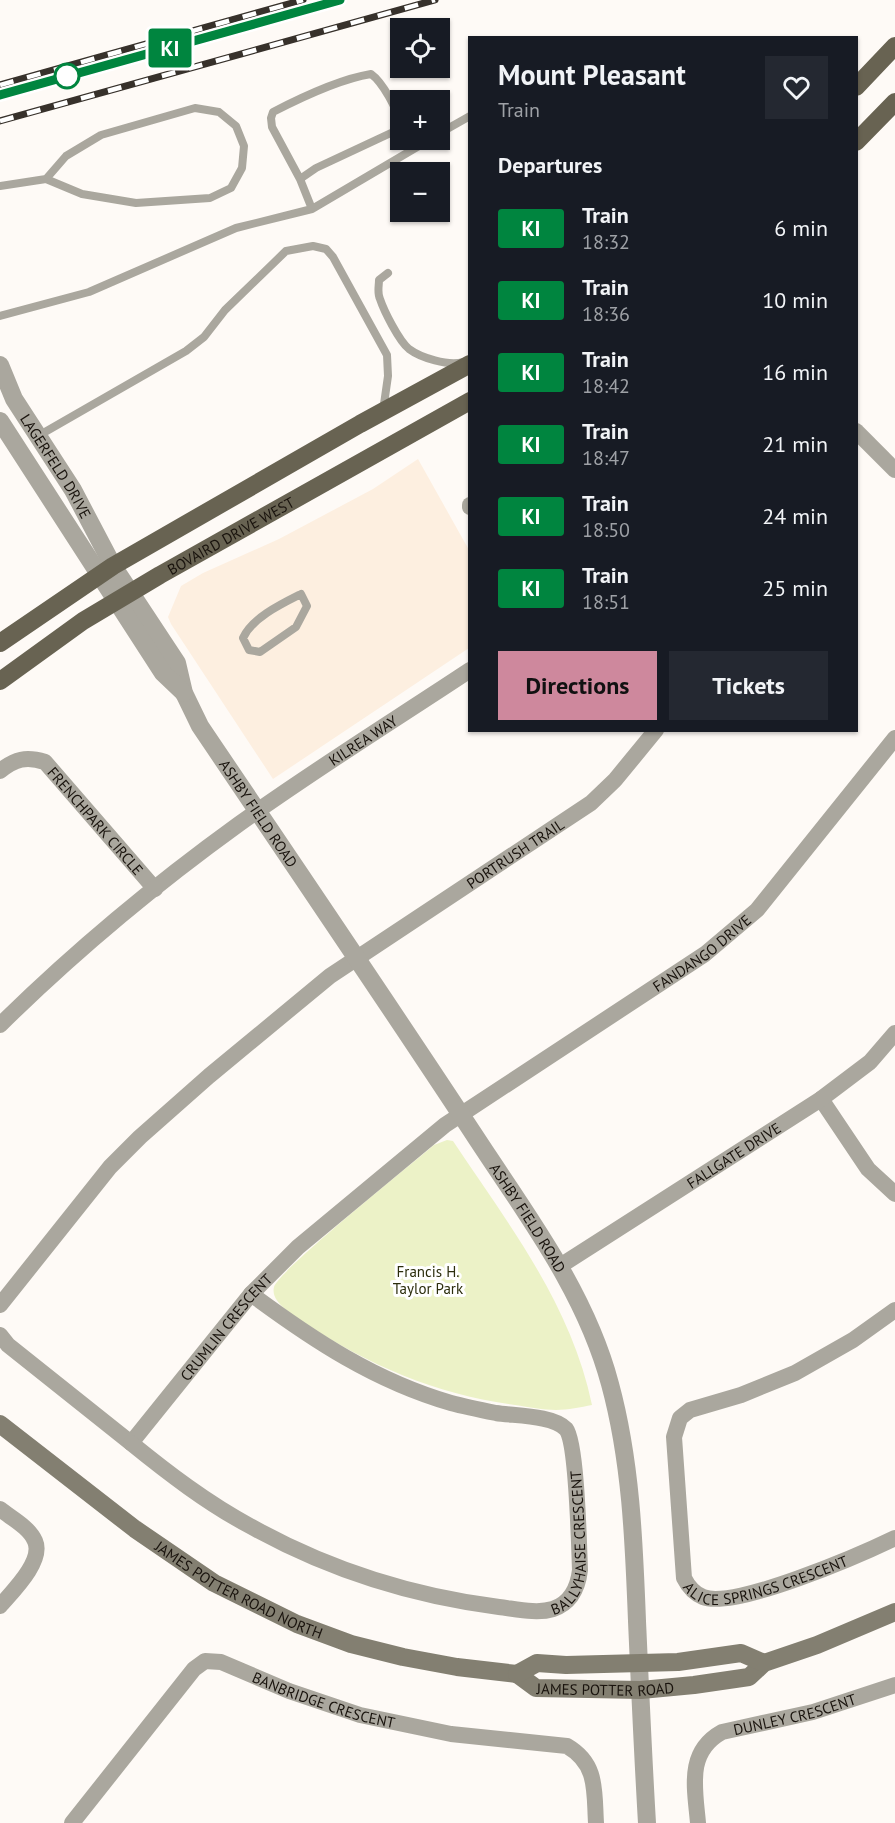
<!DOCTYPE html>
<html lang="en">
<head>
<meta charset="utf-8">
<style>
	:root { --surface:#171b24; --page:#242831; --text:#f1f3f6; --muted:#9ea1a6; --accent:#ce889d }
	body { margin:0; font-family:"PT Sans",sans-serif; background:var(--page); color:var(--text); height:100vh; display:flex; flex-direction:column; font-size:22px; white-space:nowrap }
	* { box-sizing:border-box; margin:0 }
	p { font-size:20px; color:var(--muted) }
	.icon { flex:none; width:33px; height:33px; fill:none; stroke:currentColor; stroke-width:2; stroke-linecap:round; stroke-linejoin:round }
	.map { position:relative; flex:1; overflow:hidden }
	.drawer { position:absolute; left:468px; top:36px; width:390px; height:696px; display:flex; flex-direction:column; background:var(--surface); border-radius:0px; box-shadow:0 2px 4px #0004 }
	.drawer>* { flex:none }
	.badge { padding:0 12px; border-radius:4px; font-size:21px; line-height:39px }
	.tools { position:absolute; left:390px; top:18px; display:grid; gap:12px }
	.tools a { display:grid; place-items:center; width:60px; height:60px; border-radius:0px; background:var(--surface); box-shadow:0 2px 4px #0004; font-size:30px }
	.map>.badge { position:absolute; translate:-50% -50%; box-shadow:0 0 0 3px #fff }
	h2 { padding:0 30px; font-size:22px; line-height:54px }
	.round { display:grid; place-items:center; flex:none; width:63px; height:63px; border-radius:0px; background:var(--page) }
	.overview { display:flex; align-items:center; justify-content:space-between; height:102px; padding:0 30px }
	h1 { font-size:28px; font-weight:700; line-height:45px }
	.action { display:flex; gap:12px; margin-top:auto; padding:12px 30px }
	.action a { flex:1; height:69px; border-radius:0px; background:var(--accent); color:#111; font-size:24px; font-weight:700; line-height:69px; text-align:center }
	.action a+a { background:var(--page); color:var(--text) }
	ul { padding:0; list-style:none }
	li { display:flex; align-items:center; gap:18px; height:72px; padding:0 30px }
	li div { flex:1 }
	li b { display:block; font-size:22px }
	li em { font-style:normal }
	li .badge { min-width:66px; font-weight:700; text-align:center }
	.map>svg:first-child { display:block }
</style>
</head>
<body>
<div class="map">
<svg width="895" height="1823" viewBox="0 0 895 1823">
	<rect width="100%" height="100%" fill="#fefaf6"/>
	<!-- built -->
	<path fill="#fdefe0" d="M418,459L469,550V648L273,779L171,624L168,617L181,586L203,573L279,539L373,489Z"/>
	<!-- green -->
	<path fill="#ecf2c7" d="M447,1140L453,1141C509,1225 571,1304 592,1405C581,1407 568,1410 556,1410C543,1410 529,1407 515,1405C439,1395 369,1366 305,1323C294,1315 270,1303 274,1287C278,1271 413,1163 434,1145Z"/>
	<g fill="none" stroke-linecap="round" stroke-linejoin="round">
		<!-- service -->
		<path stroke="#aaa79e" stroke-width="8" d="M440,133L470,116
			M300,179L316,168L393,132C395,129 397,127 398,124C400,111 381,81 371,74C340,79 302,97 273,112L271,118L272,127L300,179L312,209
			M0,186L46,179L82,194L136,203L210,198L231,188L242,168L244,146L236,126L219,112L195,108L101,135L66,156L46,179
			M388,273L379,280C379,286 377,293 380,299C384,311 399,341 409,349C421,358 448,366 463,362
			M0,316L89,292L236,228L312,209L429,140
			M38,436L186,351L204,337L225,310L286,251L313,246L326,249L333,257L387,355L388,376L383,411
			M301,594L307,606L296,627L260,652L249,650L243,638C252,618 281,604 301,594Z"/>
		<!-- minor -->
		<g stroke="#aaa79e" stroke-width="16">
			<path d="M856,431L895,470"/>
			<path d="M470,505V507"/>
			<path id="s1" d="M0,771C15,759 26,756 45,762L155,889"/>
			<path id="s2" d="M0,1025C73,953 156,884 239,824C314,770 393,721 470,670"/>
			<path d="M821,1099L868,1169L895,1194"/>
			<path id="s3" d="M560,1266L821,1099L870,1062L895,1033"/>
			<path id="s4" d="M0,1305L110,1167L140,1137L209,1076L330,976L591,803L615,780L656,730"/>
			<path id="s5" d="M895,1310L853,1340L795,1373L741,1395L690,1410L680,1418L674,1437L684,1578C688,1586 693,1593 703,1597C734,1610 862,1554 895,1538"/>
			<path id="s6" d="M0,1335L8,1345L131,1443L251,1294L298,1247L445,1125L705,954L757,910L895,738"/>
			<path id="s7" d="M131,1443C168,1473 207,1503 250,1526C327,1569 412,1596 499,1607C516,1609 537,1614 553,1609C571,1603 578,1587 580,1570C579,1547 577,1443 566,1429C553,1415 514,1416 496,1413C481,1410 466,1407 451,1403C375,1381 313,1340 251,1294"/>
			<path d="M0,1509C11,1518 29,1527 35,1541C44,1561 12,1592 0,1606"/>
			<path id="s8" d="M72,1823L194,1669L205,1661L221,1662L289,1691L360,1715L451,1734L567,1746C598,1764 594,1791 596,1823"/>
			<path id="s9" d="M698,1823C695,1788 686,1752 722,1732L813,1712L895,1685"/>
		</g>
		<!-- tertiary -->
		<g stroke="#aaa79e" stroke-width="18">
			<path id="s10" d="M0,365L14,399L73,490L113,566L177,663L184,693L200,726C291,861 383,996 473,1133C525,1213 585,1290 610,1384C631,1461 634,1542 637,1621C640,1688 643,1756 647,1823"/>
			<path d="M0,421L163,673L184,693"/>
		</g>
		<!-- secondary -->
		<g stroke="#837f71" stroke-width="18">
			<path id="s11" d="M0,1424L135,1529L214,1583L297,1624L351,1644L403,1657L457,1667L517,1674"/>
			<path id="s12" d="M517,1674L536,1688L641,1690L694,1685L749,1677L764,1663L817,1645L895,1612"/>
			<path d="M517,1674L537,1663L566,1665L678,1662L741,1653L764,1663"/>
		</g>
		<!-- primary -->
		<g stroke="#686352" stroke-width="18">
			<path d="M856,87L895,46"/>
			<path d="M856,142L895,102"/>
			<path d="M0,643L113,566L360,424L470,364"/>
			<path id="s13" d="M0,681L83,621L160,575L470,401"/>
		</g>
		<!-- rail casing -->
		<g stroke="#37312b" stroke-width="7">
			<path id="rail" d="M0,85L303,0
				M0,95L340,0
				M0,121L435,0"/>
		</g>
		<!-- rail -->
		<use href="#rail" stroke="#fff" stroke-width="4.5" stroke-dasharray="14" stroke-linecap="butt"/>
	</g>
	<g fill="none" stroke-linecap="round" stroke-linejoin="round">
		<!-- line casing -->
		<g stroke="#fff" stroke-width="14">
			<path id="line" d="M0,95L340,0"/>
		</g>
		<!-- line -->
		<use href="#line" stroke="#00853f" stroke-width="9"/>
	</g>
	<!-- markers -->
	<circle fill="#fff" stroke="#00853f" stroke-width="3" cx="67" cy="76" r="12"/>
	<g text-anchor="middle" dominant-baseline="central" stroke-width="6" stroke-linejoin="round" paint-order="stroke">
		<!-- street labels -->
		<g font-size="15" fill="#19130d" stroke="#fff">
			<text stroke="none"><textPath href="#s10" startOffset="116">LAGERFELD DRIVE</textPath></text>
			<text stroke="none"><textPath href="#s13" startOffset="273">BOVAIRD DRIVE WEST</textPath></text>
			<text stroke="none"><textPath href="#s2" startOffset="462">KILREA WAY</textPath></text>
			<text stroke="none"><textPath href="#s10" startOffset="520">ASHBY FIELD ROAD</textPath></text>
			<text stroke="none"><textPath href="#s1" startOffset="126">FRENCHPARK CIRCLE</textPath></text>
			<text stroke="none"><textPath href="#s4" startOffset="690">PORTRUSH TRAIL</textPath></text>
			<text stroke="none"><textPath href="#s6" startOffset="928">FANDANGO DRIVE</textPath></text>
			<text stroke="none"><textPath href="#s3" startOffset="206">FALLGATE DRIVE</textPath></text>
			<text stroke="none"><textPath href="#s10" startOffset="1006">ASHBY FIELD ROAD</textPath></text>
			<text stroke="none"><textPath href="#s6" startOffset="320">CRUMLIN CRESCENT</textPath></text>
			<text stroke="none"><textPath href="#s7" startOffset="537">BALLYHAISE CRESCENT</textPath></text>
			<text stroke="none"><textPath href="#s5" startOffset="496">ALICE SPRINGS CRESCENT</textPath></text>
			<text stroke="none"><textPath href="#s11" startOffset="292">JAMES POTTER ROAD NORTH</textPath></text>
			<text stroke="none"><textPath href="#s12" startOffset="93">JAMES POTTER ROAD</textPath></text>
			<text stroke="none"><textPath href="#s8" startOffset="336">BANBRIDGE CRESCENT</textPath></text>
			<text stroke="none"><textPath href="#s9" startOffset="176">DUNLEY CRESCENT</textPath></text>
		</g>
		<!-- park labels -->
		<g font-size="15" fill="#2b2d0c" stroke="#fff">
			<text x="428" y="1271">Francis H.<tspan x="428" dy="17">Taylor Park</tspan></text>
		</g>
	</g>
</svg>
<div class="tools">
<a><svg class="icon" aria-label="locate" viewBox="0 0 24 24"><circle cx="12" cy="12" r="6"/><path d="M12 2v4M12 18v4M2 12h4M18 12h4"/></svg></a>
<a>+</a>
<a>−</a>
</div>
<b class="badge" style="left:170px;top:48px;background:#00853f;color:#fff">KI</b>
<section class="drawer">
<div class="overview"><div><h1>Mount Pleasant</h1><p>Train</p></div><a class="round"><svg class="icon" aria-label="heart" viewBox="0 0 24 24"><path d="M12 20l-8-8c-3-5 5-10 8-4 3-6 11-1 8 4z"/></svg></a></div>
<h2>Departures</h2>
<ul>
<li><span class="badge" style="background:#00853f;color:#fff">KI</span><div><b>Train</b><p>18:32</p></div><em>6 min</em></li>
<li><span class="badge" style="background:#00853f;color:#fff">KI</span><div><b>Train</b><p>18:36</p></div><em>10 min</em></li>
<li><span class="badge" style="background:#00853f;color:#fff">KI</span><div><b>Train</b><p>18:42</p></div><em>16 min</em></li>
<li><span class="badge" style="background:#00853f;color:#fff">KI</span><div><b>Train</b><p>18:47</p></div><em>21 min</em></li>
<li><span class="badge" style="background:#00853f;color:#fff">KI</span><div><b>Train</b><p>18:50</p></div><em>24 min</em></li>
<li><span class="badge" style="background:#00853f;color:#fff">KI</span><div><b>Train</b><p>18:51</p></div><em>25 min</em></li>
</ul>
<div class="action"><a>Directions</a><a>Tickets</a></div>
</section>
</div>
</body>
</html>
